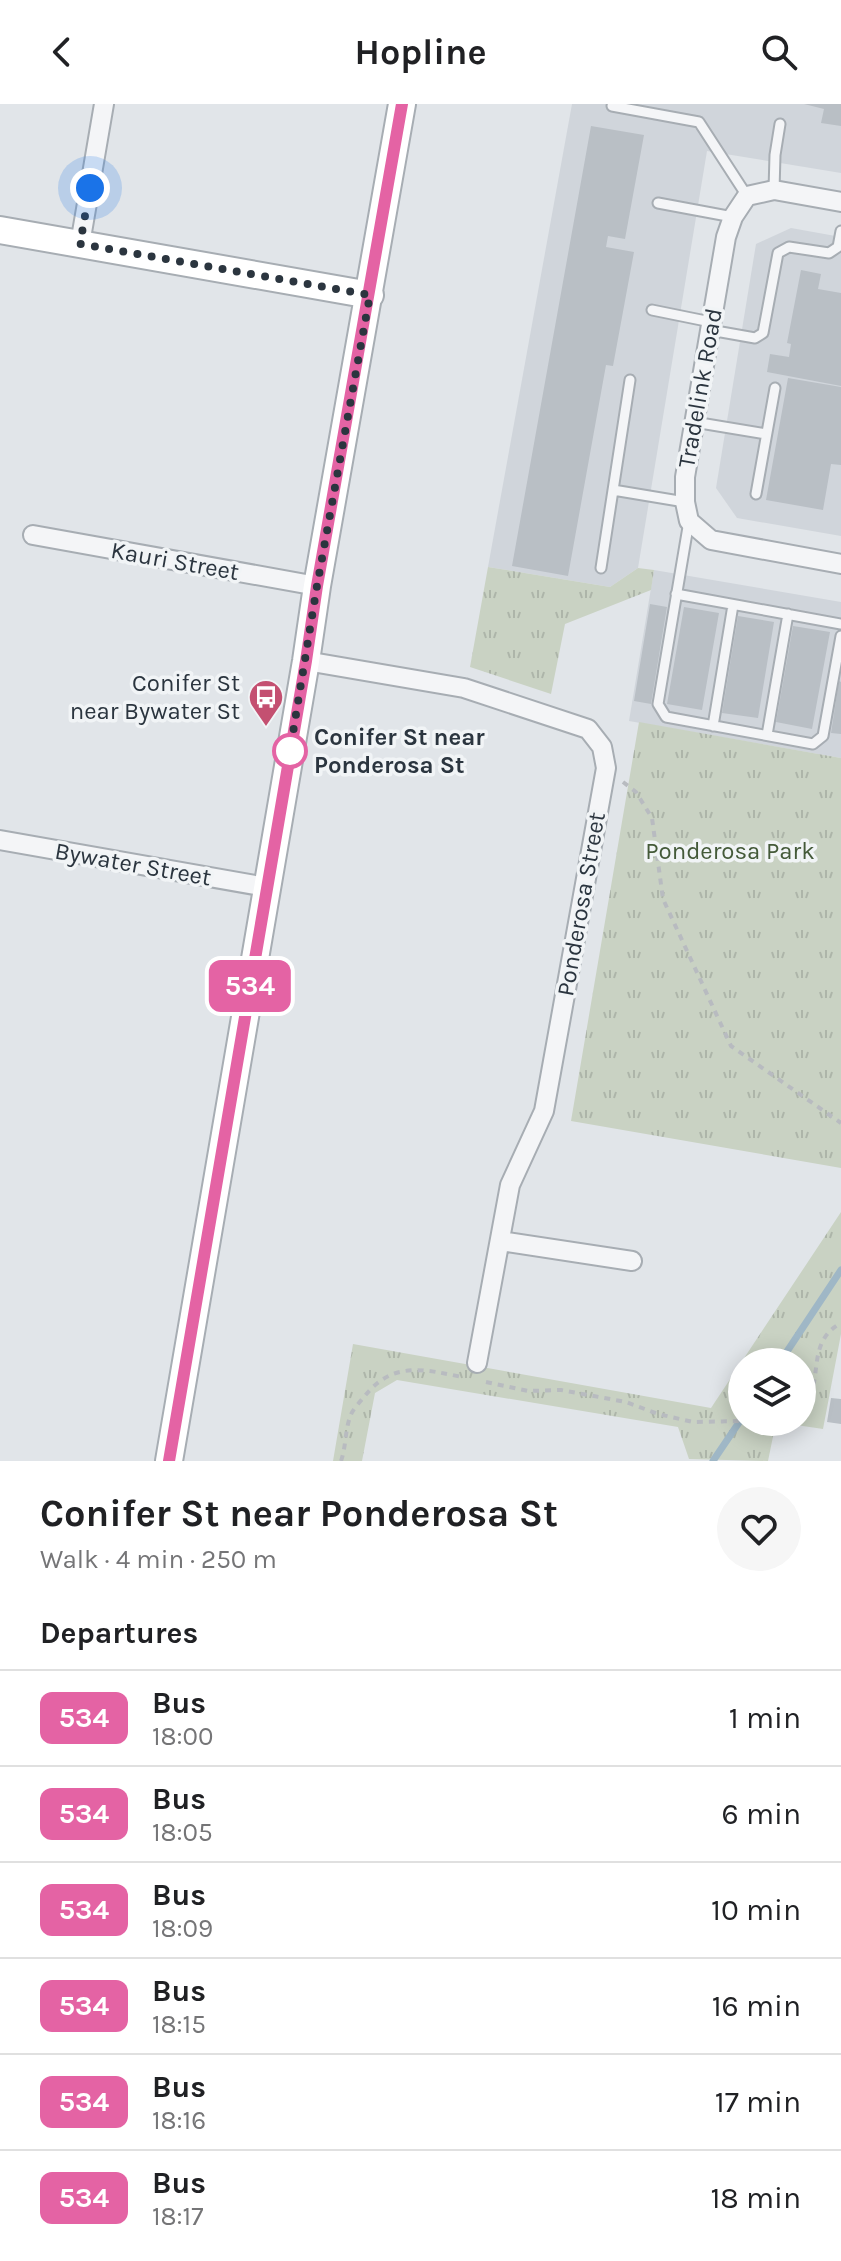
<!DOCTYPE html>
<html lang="en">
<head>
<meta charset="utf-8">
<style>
	:root { --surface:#fff; --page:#f6f6f6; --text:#202124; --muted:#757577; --line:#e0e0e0 }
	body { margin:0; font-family:Karla,sans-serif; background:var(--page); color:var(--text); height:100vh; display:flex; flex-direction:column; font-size:30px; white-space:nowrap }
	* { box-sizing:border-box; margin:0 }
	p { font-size:26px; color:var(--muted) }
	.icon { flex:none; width:44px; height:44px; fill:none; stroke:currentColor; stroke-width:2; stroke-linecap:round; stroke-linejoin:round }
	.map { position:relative; height:1357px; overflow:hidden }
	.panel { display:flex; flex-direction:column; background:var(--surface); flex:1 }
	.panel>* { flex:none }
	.badge { padding:0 16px; border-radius:12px; font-size:28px; line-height:52px }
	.controls { position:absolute; left:728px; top:1244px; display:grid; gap:16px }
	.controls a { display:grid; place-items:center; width:88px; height:88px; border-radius:50%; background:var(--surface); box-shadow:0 4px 20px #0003; font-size:40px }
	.you { position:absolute; width:40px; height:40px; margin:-20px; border:6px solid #fff; border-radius:50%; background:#1a73e8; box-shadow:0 0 0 12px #1a73e833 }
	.map>.badge { position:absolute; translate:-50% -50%; box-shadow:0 0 0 4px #fff }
	h2 { padding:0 40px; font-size:30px; line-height:72px }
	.round { display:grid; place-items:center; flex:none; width:84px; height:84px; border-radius:42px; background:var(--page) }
	.headline { display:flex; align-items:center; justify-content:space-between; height:136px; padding:0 40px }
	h1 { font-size:38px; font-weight:700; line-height:60px }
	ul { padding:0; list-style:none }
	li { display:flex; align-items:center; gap:24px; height:96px; padding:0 40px; border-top:2px solid var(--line) }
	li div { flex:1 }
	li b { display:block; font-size:30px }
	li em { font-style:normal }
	li .badge { min-width:88px; font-weight:700; text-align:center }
	header { display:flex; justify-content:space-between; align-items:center; height:104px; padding:0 40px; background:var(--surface); font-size:36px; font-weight:700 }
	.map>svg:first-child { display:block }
</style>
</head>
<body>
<header><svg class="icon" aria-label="back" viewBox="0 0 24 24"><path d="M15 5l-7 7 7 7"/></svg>Hopline<svg class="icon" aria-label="search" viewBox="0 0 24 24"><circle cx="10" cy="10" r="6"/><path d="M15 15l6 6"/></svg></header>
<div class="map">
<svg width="841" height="1357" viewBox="0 0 841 1357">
	<defs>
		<pattern id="park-tufts" width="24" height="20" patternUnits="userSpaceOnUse" patternTransform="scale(2)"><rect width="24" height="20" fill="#c9d2c3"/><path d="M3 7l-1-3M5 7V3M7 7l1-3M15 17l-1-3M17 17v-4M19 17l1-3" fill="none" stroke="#adb5a9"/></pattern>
	</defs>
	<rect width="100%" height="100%" fill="#e1e5e9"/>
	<!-- built -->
	<path fill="#d0d5db" d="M572,0H841V69L707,47L638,464L610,483L488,463Z
		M791,124L841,133V432L737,414L716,384L756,140Z
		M654,466L841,498V654L629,617Z"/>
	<!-- park -->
	<path fill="url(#park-tufts)" fill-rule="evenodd" d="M488,463L610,483L638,464L654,466L651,486L565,520L551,590L470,563Z
		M639,618L841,654V1064L571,1017Z
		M841,1108V1230L823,1325L776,1318L768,1357L689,1355L678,1323L397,1276L375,1289L362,1357H333L353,1240L711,1304ZM742,1258H802V1318H742Z"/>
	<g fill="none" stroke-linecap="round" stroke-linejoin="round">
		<!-- stream -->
		<path stroke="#9fb7c6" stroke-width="7" d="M780,1258L841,1166
			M713,1357L742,1314"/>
	</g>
	<!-- building -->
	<path fill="#b9bfc5" d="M804,0H841V22L821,19L824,5Z
		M591,22L644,31L625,135L608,132L606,143L634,148L613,262L606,261L568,472L512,462Z
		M801,166L821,170L818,185L841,189V282L767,268L770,250L789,253L791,240L787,239Z
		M788,274L841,283V361L831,360L823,406L766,396Z
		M650,500L667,503L651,600L634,597Z
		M684,503L719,509L702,606L667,600Z
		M738,512L774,518L758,614L722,609Z
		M793,522L830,528L812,625L776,618Z
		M839,577L841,578V630L831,629Z
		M831,1294L841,1295V1320L827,1318Z"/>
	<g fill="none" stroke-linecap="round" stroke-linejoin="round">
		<!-- lane casing -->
		<g stroke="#a7adb3" stroke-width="13">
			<path id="lane" d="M612,2L699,18L747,92
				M774,86L775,51L780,20
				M658,99L733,113
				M652,206L711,218
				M710,226L755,234L763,229L778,149L789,143L829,149L838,143L841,127
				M694,318L766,330
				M613,386L685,398
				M756,390L775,284
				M689,417L658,600L666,613L813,640L823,632L841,532
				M601,464L630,276
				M676,490L841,520
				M713,622L733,501
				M767,631L788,510"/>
		</g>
		<!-- street casing -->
		<g stroke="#a7adb3" stroke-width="22">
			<path id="street" d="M841,98L774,86L747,92L733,113L726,133L685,373V398L689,417L711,436L841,460
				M80,140L104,0
				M33,431L317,482
				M306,557L464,584L588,625L602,643L606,664L544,1007L510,1081L477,1259
				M0,736L266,783
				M500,1137L632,1157"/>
		</g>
		<!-- secondary casing -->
		<g stroke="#a7adb3" stroke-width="30">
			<path id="secondary" d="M0,126L370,191
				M169,1357L306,557L317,482L402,0"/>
		</g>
		<!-- path -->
		<path stroke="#b8bbc0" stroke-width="4" stroke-dasharray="6 6" stroke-linecap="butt" d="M623,678L636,688L652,714L663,795L731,942L841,1019
			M486,1278L528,1287L561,1286L626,1298L658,1310L693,1318L742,1317
			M802,1302C826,1279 804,1239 841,1219
			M341,1357C346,1343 345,1327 350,1313C352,1306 359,1299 364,1293C392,1257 423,1265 462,1273"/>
		<!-- lane -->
		<use href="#lane" stroke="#f4f5f7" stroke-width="9"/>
		<!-- street -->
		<use href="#street" stroke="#f4f5f7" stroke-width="18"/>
		<!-- secondary -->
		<use href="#secondary" stroke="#fff" stroke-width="26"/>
	</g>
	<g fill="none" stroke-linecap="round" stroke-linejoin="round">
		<!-- line casing -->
		<g stroke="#fff" stroke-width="18">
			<path id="line" d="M169,1357L306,557L317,482L402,0"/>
		</g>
		<!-- line -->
		<use href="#line" stroke="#e463a4" stroke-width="12"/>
		<!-- walk -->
		<path stroke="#2b353f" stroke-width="8" stroke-dasharray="0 14.4" d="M90,84L80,140L370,191L317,482L290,647"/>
	</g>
	<!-- icons -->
	<defs>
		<g id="bus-pin" transform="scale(1.8)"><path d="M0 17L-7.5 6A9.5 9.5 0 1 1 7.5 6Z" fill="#c45071" stroke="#f1f4f6"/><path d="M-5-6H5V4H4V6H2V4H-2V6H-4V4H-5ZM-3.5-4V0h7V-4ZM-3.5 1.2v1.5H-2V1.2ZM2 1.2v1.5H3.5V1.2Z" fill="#fff"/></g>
	</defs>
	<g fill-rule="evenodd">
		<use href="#bus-pin" x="266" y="593"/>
	</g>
	<!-- markers -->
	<circle fill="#fff" stroke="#e463a4" stroke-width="4" cx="290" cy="647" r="16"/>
	<g text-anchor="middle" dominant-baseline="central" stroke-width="7" stroke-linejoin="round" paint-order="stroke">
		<!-- street labels -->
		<g font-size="24" fill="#2b353f" stroke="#f1f4f6">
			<text transform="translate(700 284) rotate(-80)">Tradelink Road</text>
			<text transform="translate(175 457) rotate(10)">Kauri Street</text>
			<text transform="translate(133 760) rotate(10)">Bywater Street</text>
			<text transform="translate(581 800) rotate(-80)">Ponderosa Street</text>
		</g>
		<!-- poi labels -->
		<g font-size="24" fill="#2b353f" stroke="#f1f4f6" text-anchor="end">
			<text x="240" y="579">Conifer St<tspan x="240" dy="28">near Bywater St</tspan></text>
		</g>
		<!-- stop labels -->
		<g font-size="24" font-weight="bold" fill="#2b353f" stroke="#f1f4f6" text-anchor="start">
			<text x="314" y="633">Conifer St near<tspan x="314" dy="28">Ponderosa St</tspan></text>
		</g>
		<!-- park labels -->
		<g font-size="24" fill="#445a39" stroke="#f1f4f6">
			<text x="730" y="747">Ponderosa Park</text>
		</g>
	</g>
</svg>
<div class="controls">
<a><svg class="icon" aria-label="layers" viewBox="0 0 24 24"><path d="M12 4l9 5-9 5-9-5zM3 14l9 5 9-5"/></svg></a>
</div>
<div class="you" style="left:90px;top:84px"></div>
<b class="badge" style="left:250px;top:882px;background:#e463a4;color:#fff">534</b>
</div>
<section class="panel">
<div class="headline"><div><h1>Conifer St near Ponderosa St</h1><p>Walk · 4 min · 250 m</p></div><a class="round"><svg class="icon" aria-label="heart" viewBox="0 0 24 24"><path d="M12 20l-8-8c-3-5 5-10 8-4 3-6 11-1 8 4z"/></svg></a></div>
<h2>Departures</h2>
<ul>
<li><span class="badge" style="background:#e463a4;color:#fff">534</span><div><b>Bus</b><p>18:00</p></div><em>1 min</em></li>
<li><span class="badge" style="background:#e463a4;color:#fff">534</span><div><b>Bus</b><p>18:05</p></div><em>6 min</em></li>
<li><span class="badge" style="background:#e463a4;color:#fff">534</span><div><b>Bus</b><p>18:09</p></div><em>10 min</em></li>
<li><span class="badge" style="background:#e463a4;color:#fff">534</span><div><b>Bus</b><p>18:15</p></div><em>16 min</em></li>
<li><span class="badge" style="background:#e463a4;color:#fff">534</span><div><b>Bus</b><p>18:16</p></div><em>17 min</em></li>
<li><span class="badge" style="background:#e463a4;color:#fff">534</span><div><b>Bus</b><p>18:17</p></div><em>18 min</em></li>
</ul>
</section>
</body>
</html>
